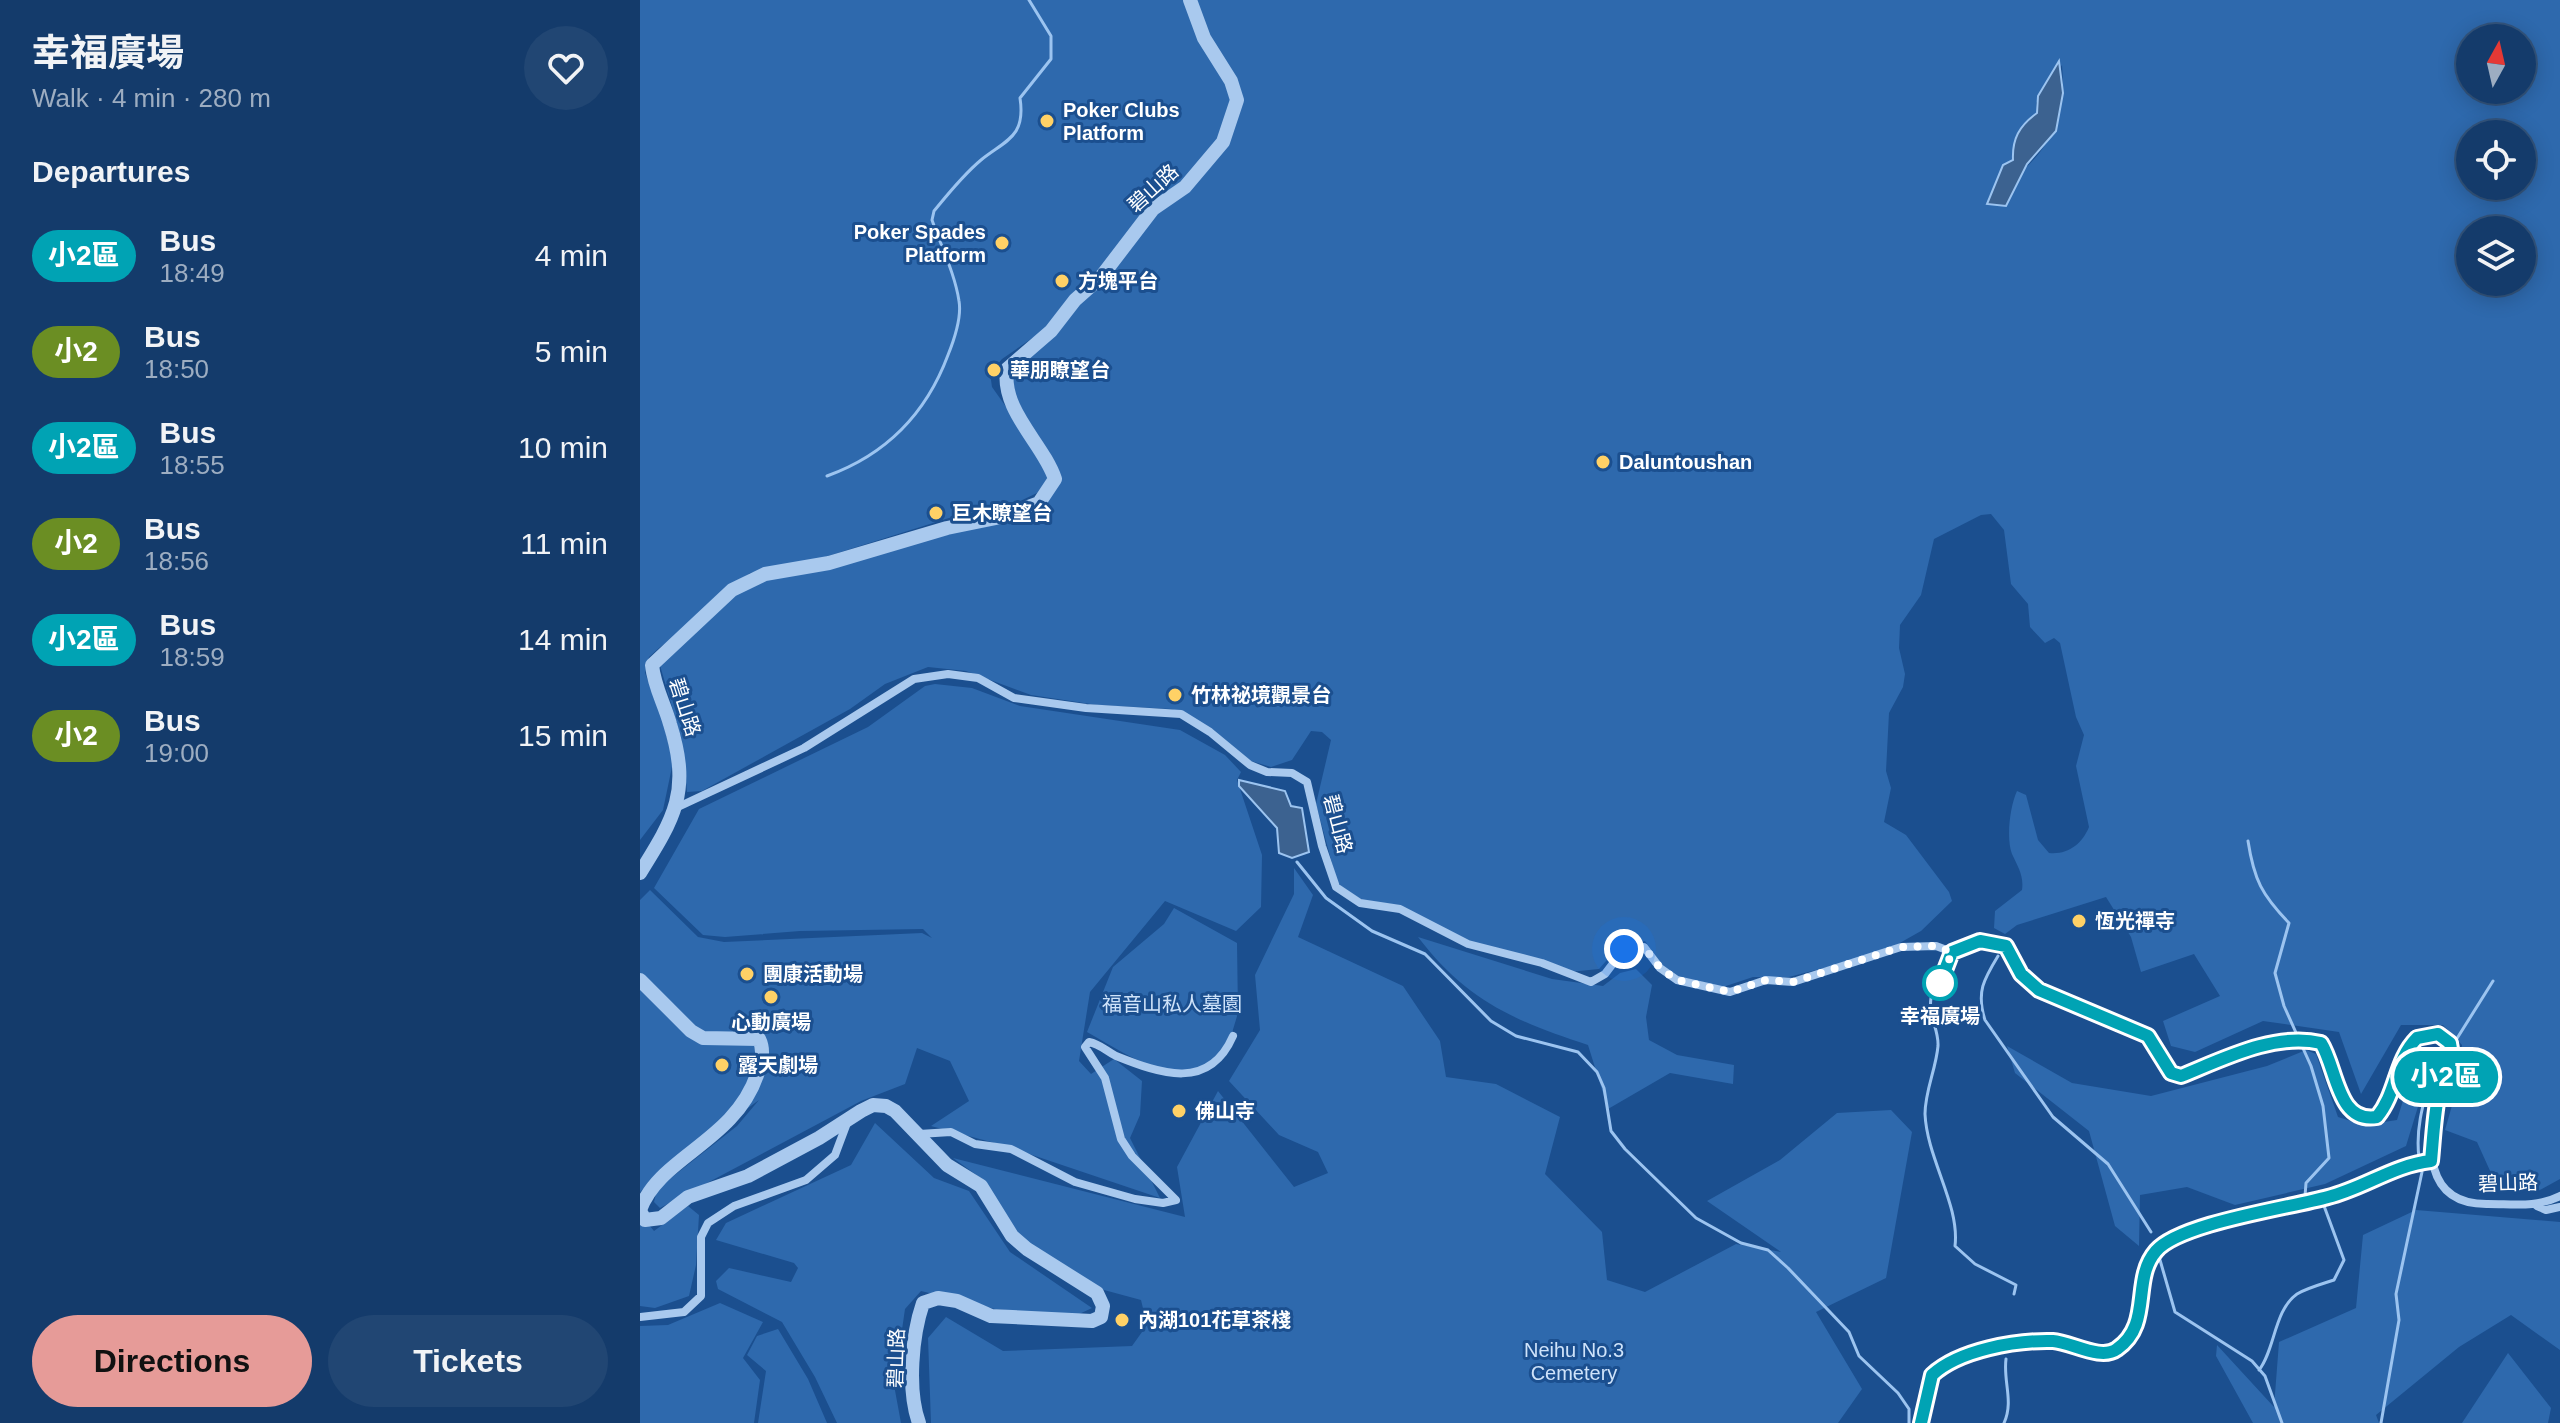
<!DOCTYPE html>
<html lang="en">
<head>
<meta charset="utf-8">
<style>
	:root { --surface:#143b6b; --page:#214673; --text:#f1f3f6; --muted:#9dadc1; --line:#33557e; --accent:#e69b98 }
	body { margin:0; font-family:Helvetica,"Noto Sans TC",sans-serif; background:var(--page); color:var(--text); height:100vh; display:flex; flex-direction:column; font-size:30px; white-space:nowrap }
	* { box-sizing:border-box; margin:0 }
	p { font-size:26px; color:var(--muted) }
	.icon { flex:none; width:44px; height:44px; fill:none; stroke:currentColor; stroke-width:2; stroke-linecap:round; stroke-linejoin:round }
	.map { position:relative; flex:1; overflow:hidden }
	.details { display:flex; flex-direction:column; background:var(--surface); width:640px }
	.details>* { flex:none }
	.badge { padding:0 16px; border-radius:26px; font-size:28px; line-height:52px }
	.needle { width:52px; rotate:8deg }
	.fabs { position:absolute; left:1816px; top:24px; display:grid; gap:16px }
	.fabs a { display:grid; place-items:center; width:80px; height:80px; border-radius:50%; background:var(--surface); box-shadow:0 4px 20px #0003,0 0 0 2px var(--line); font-size:40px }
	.you { position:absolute; width:40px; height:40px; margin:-20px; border:6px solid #fff; border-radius:50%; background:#1a73e8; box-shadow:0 0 0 12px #1a73e833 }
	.map>.badge { position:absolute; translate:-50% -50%; box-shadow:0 0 0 4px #fff }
	h2 { padding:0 32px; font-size:30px; line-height:72px }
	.round { display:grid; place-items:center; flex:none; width:84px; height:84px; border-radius:42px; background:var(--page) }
	.head { display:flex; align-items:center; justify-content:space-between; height:136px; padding:0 32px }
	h1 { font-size:38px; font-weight:700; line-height:60px }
	.action { display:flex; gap:16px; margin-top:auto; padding:16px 32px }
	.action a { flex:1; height:92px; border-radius:48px; background:var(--accent); color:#111; font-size:32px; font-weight:700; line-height:92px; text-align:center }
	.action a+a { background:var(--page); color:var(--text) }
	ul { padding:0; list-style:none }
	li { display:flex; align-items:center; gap:24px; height:96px; padding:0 32px }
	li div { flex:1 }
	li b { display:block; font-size:30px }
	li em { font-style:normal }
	li .badge { min-width:88px; font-weight:700; text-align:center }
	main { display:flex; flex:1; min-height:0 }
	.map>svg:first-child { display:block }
</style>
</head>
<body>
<main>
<section class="details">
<div class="head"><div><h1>幸福廣場</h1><p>Walk · 4 min · 280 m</p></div><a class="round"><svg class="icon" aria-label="heart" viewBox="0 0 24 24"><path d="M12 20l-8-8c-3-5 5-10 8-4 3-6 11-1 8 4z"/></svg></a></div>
<h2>Departures</h2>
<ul>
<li><span class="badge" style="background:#00a3b4;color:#fff">小2區</span><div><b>Bus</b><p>18:49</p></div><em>4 min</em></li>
<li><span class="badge" style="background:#6b8e23;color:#fff">小2</span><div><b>Bus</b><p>18:50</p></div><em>5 min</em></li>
<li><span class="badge" style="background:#00a3b4;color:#fff">小2區</span><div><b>Bus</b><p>18:55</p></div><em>10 min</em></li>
<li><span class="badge" style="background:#6b8e23;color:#fff">小2</span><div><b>Bus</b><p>18:56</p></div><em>11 min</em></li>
<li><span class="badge" style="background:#00a3b4;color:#fff">小2區</span><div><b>Bus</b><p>18:59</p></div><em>14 min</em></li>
<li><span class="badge" style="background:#6b8e23;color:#fff">小2</span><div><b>Bus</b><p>19:00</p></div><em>15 min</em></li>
</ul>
<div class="action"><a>Directions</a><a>Tickets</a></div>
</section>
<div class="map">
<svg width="1920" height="1423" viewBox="0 0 1920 1423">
	<rect width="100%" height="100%" fill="#1b4f8f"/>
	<!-- green -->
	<path fill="#2e69ad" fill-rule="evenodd" d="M0,0H546L594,102L578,141L407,328L362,359L350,373L352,387L403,459L409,478L397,493L376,503L309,518L169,562L110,573L82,592L62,616L19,648L9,657L5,673L21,713L33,762L23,810L0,840Z
		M554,0H1920V1179L1898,1191L1850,1192L1856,1184L1837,1142L1805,1130L1817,1088L1822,1045L1803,1025H1761L1721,1094L1699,1032L1623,1021L1555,1052L1531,1046L1523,1021L1580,996L1554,954L1501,972L1491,937L1466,897L1377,925L1365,934L1354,928L1355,911L1382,890C1384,876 1378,867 1372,854C1366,838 1370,806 1377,791L1386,795L1398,840L1409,853C1428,855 1442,844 1449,827L1436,766L1444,735L1436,717L1420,643L1414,638L1405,643L1390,627L1388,604L1371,584L1364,530L1351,514L1341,515L1294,539L1281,595L1260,625L1259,648L1265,674L1263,687L1249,713L1246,771L1251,788L1244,822L1266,835L1309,892L1312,901L1281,931L1242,953L1149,977H1113L1083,987L1034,975L1023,966L1005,941L981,944L959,969L929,972L901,960L852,949L824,939L758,905L722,900L702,887L697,882L676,804L691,740L682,732L671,731L652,760L631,767L611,761L552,717L532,709L457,705L391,695L326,671L288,667L245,684L210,709L62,791L47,792L42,741L19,662L92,596L117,582L398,508L416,483L379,407L370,375L599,116ZM1830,38H1882V90H1830ZM1422,65C1428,131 1399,162 1348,199L1366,163L1373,160C1371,139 1380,126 1397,113L1396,103ZM1830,134H1882V186H1830ZM1830,230H1882V282H1830Z
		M295,684L332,688L380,706L540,730L585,755L601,772L597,780L622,855L621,907L596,931L525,901L450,992L439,1061L451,1074L474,1059L502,1081L500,1115L490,1138L520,1198L366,1146L291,1126L329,1101L310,1061L277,1048L265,1084L221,1101L20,1208L14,1202L17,1189L97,1126L119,1100L26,1168L0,1192V900L10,890L58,937L84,942L282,933L292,938L283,929L160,931L85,937L63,935L14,888L59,809L228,727L285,686Z
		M654,868L673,895L658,937L763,986L800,1041L806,1077L856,1084L920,1117L905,1174L962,1232L967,1280L1005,1292L1096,1244L1141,1252L1067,1201L1140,1160L1197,1113L1251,1110L1272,1132L1246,1278L1176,1312L1222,1389L1198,1423H291L288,1338L306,1317L363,1351L492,1346L507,1325L501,1300L453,1287L371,1230L346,1182L313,1158L545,1217L537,1167L578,1091L654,1187L688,1173L678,1152L639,1135L589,1081L620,1030L615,975L654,894Z
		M534,908L597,943L598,1013L585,1056C531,1088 495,1059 447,1032L473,967L524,924Z
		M778,937L912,979L963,986L980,973L996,969L1012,985L1006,1017L1009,1040L1037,1055L1094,1065L1093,1084L1030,1073L968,1109L948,1045C874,1021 826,1000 778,937Z
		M1367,1046L1432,1083L1511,1096L1627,1066L1666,1050L1676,1054L1698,1117L1724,1125L1757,1120L1780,1046L1795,1051L1766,1146L1685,1184L1595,1205L1547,1187L1500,1195L1499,1246L1475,1226L1449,1131L1375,1073Z
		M235,1123L294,1178L329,1191L370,1252L452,1308L435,1316L355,1309L281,1291L265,1309L254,1385L261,1423H197L175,1377L142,1322L78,1289L76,1281L89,1268L151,1282L158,1268L154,1263L76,1240L86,1223L211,1165Z
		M48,1206L59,1215L56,1265L49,1296L15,1308L0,1306V1214L14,1231Z
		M1776,1210L1920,1222V1350L1871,1315L1819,1347L1736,1415L1739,1423H1613L1576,1356L1577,1345L1634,1407L1639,1342L1716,1308L1723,1235Z
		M80,1303L123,1322L103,1358L120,1380L114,1423H0V1326L28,1325Z
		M138,1329L168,1379L187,1423H118L126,1371L107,1355L117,1336Z
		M1868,1353L1911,1408L1908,1423H1822Z"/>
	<!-- water -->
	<path fill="#3c6290" stroke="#9cc4f0" stroke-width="2" d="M1419,61L1423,93L1416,131L1387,164L1366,206L1347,204L1363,165L1373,160C1372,139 1379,126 1397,113L1398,96Z
		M599,780L645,791L651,806L662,808L669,852L652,858L639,853L637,828L599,786Z"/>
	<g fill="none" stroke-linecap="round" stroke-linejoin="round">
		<!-- stream -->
		<path stroke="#9cc4f0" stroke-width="3" d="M187,476C245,455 286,414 308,355C314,340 322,318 319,301C315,274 301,246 292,220L294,211C308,194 323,175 341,160C366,140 386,137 380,98L411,59V36L389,0
			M1608,841C1614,880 1622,895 1649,923L1635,973L1644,1006L1671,1066L1683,1106L1689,1158L1666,1183L1665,1196L1680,1195L1704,1260L1694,1280C1682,1284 1667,1288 1657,1294C1634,1310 1635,1350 1619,1370
			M657,862L686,898L732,931L785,954L851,1021L876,1036L938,1052L957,1072L964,1088L971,1131L985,1149L1056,1218L1101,1243L1128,1250L1148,1268L1209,1332L1219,1356L1258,1393L1269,1409V1423
			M1358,956C1344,979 1336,992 1345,1020L1413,1117L1468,1164L1511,1232
			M1291,998C1288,1017 1299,1029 1298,1046C1296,1069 1285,1091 1285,1114C1287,1159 1320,1205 1315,1246L1335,1264L1376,1285L1374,1294
			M1520,1260L1535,1312L1612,1361L1625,1376L1642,1423
			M1364,1423C1374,1401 1363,1382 1366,1359
			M1741,1423L1759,1320L1756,1294L1782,1172C1770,1131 1788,1088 1800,1049L1816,1040L1853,981"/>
		<!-- minor -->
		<path stroke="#a9c9ee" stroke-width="8" d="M38,807L164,748L274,679L308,674L338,678L374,698L446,708L541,714L570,732L610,765L627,772L652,773L667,782L682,846L696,887L720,903L760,909L828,944L902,963L951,982L965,974L984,949L1004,947L1020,968L1037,980L1090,992L1126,980L1153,982L1261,947L1296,946L1312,952C1330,942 1346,939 1366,946L1381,974L1399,990L1508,1036L1531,1073L1541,1076C1583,1059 1635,1033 1681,1043C1697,1068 1697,1124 1737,1117C1757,1092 1758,1030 1798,1034L1810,1043C1814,1064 1803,1075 1798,1095C1786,1144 1783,1205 1848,1204C1874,1204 1896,1208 1920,1196
			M279,1134L311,1132L335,1144L371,1149L435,1182L495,1199L523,1203L536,1200L492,1156L481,1139L465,1078L445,1047L449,1042C460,1044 466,1051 476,1056C521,1074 569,1091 593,1036
			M1897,1206L1906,1210L1920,1207
			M0,1317L44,1312L61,1296V1237L68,1223L94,1206L166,1180L195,1155L207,1123
			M1282,1423L1292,1375C1319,1350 1376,1340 1413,1341C1431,1342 1461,1361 1477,1349C1513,1324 1491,1280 1516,1251C1540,1223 1650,1208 1688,1197C1724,1188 1754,1165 1791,1161"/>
		<!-- tertiary -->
		<path stroke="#a9c9ee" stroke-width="14" d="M0,873C35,817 51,791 30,724C24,703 14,686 12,665L92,590L125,574L189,563L307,528L361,517L399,503L415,479C403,443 361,411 367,369L411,331L435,300L461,277L513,209L545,187L583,142L597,100L591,81L564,38L550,0
			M0,980L51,1031L63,1038L119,1039C125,1051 121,1064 117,1075C94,1142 19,1157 0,1210
			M0,1211L5,1220L21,1218L48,1197L108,1176L179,1138L221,1111L233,1105L246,1106L255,1111L307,1165L341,1186L372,1236L387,1249L457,1293L463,1306L461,1317L452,1321L351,1316L317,1301L298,1298L283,1303C272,1335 267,1390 279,1423"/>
	</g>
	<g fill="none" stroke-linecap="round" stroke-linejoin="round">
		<!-- line casing -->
		<g stroke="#fff" stroke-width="18">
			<path id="line" d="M1281,1423L1292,1375C1319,1350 1376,1340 1413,1341C1431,1342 1461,1361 1477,1349C1513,1324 1491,1280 1516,1251C1540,1223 1649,1208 1688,1197C1724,1188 1754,1165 1791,1161C1793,1140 1794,1118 1798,1097C1802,1077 1815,1065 1810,1043L1798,1034L1777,1038C1755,1060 1757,1093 1737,1117C1697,1124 1697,1068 1681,1043C1635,1032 1583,1059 1541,1076L1531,1073L1508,1036L1399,990L1381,974L1366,946L1340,941L1312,952L1300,983"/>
		</g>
		<!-- line -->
		<use href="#line" stroke="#00a3b4" stroke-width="12"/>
		<!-- walk -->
		<path stroke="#fff" stroke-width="8" stroke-dasharray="0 14.4" d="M984,949L1004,947L1020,968L1037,980L1090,992L1126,980L1153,982L1261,947L1296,946L1312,952L1300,983"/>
	</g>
	<!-- markers -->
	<g fill="#ffd166" stroke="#1b4f8f" stroke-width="3">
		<circle cx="407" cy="121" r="8"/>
		<circle cx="362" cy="243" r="8"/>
		<circle cx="422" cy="281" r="8"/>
		<circle cx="354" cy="370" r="8"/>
		<circle cx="963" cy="462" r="8"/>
		<circle cx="296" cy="513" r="8"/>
		<circle cx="535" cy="695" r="8"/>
		<circle cx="1439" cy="921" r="8"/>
		<circle cx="107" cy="974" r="8"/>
		<circle cx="131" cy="997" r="8"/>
		<circle cx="82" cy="1065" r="8"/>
		<circle cx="539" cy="1111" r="8"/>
		<circle cx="482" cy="1320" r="8"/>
	</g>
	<circle fill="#fff" stroke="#00a3b4" stroke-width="4" cx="1300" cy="983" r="16"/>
	<g text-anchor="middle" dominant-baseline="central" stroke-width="6" stroke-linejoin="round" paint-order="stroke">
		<!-- poi labels -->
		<g font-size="20" font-weight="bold" fill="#fff" stroke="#1b4f8f" text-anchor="start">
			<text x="423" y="110">Poker Clubs<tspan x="423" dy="23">Platform</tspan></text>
			<text x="346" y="232" text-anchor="end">Poker Spades<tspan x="346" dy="23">Platform</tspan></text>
			<text x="438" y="281">方塊平台</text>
			<text x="370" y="370">華朋瞭望台</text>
			<text x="979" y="462">Daluntoushan</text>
			<text x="312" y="513">巨木瞭望台</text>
			<text x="551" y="695">竹林祕境觀景台</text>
			<text x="1455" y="921">恆光禪寺</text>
			<text x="123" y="974">團康活動場</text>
			<text x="131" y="1022" text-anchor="middle">心動廣場</text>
			<text x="98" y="1065">露天劇場</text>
			<text x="555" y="1111">佛山寺</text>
			<text x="498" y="1320">內湖101花草茶棧</text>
		</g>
		<!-- street labels -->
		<g font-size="20" fill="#fff" stroke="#1b4f8f">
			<text transform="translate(513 188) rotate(-42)">碧山路</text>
			<text transform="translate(45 707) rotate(72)">碧山路</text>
			<text transform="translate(698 824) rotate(75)">碧山路</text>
			<text transform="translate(1868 1183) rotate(-2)">碧山路</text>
			<text transform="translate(256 1358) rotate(-88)">碧山路</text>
		</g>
		<!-- park labels -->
		<g font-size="20" fill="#cfe3fa" stroke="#1b4f8f">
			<text x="532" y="1004">福音山私人墓園</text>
			<text x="934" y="1350">Neihu No.3<tspan x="934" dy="23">Cemetery</tspan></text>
		</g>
		<!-- stop labels -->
		<g font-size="20" font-weight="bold" fill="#fff" stroke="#1b4f8f">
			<text x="1300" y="1016">幸福廣場</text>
		</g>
	</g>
</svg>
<div class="fabs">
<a><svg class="needle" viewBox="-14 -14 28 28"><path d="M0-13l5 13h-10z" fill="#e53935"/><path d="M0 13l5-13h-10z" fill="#9dadc1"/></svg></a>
<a><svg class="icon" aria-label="locate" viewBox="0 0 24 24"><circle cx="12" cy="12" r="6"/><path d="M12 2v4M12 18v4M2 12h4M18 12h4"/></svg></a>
<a><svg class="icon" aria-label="layers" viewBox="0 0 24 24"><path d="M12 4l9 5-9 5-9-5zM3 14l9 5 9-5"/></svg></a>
</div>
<div class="you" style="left:984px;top:949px"></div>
<b class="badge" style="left:1806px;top:1077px;background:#00a3b4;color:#fff">小2區</b>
</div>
</main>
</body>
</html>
